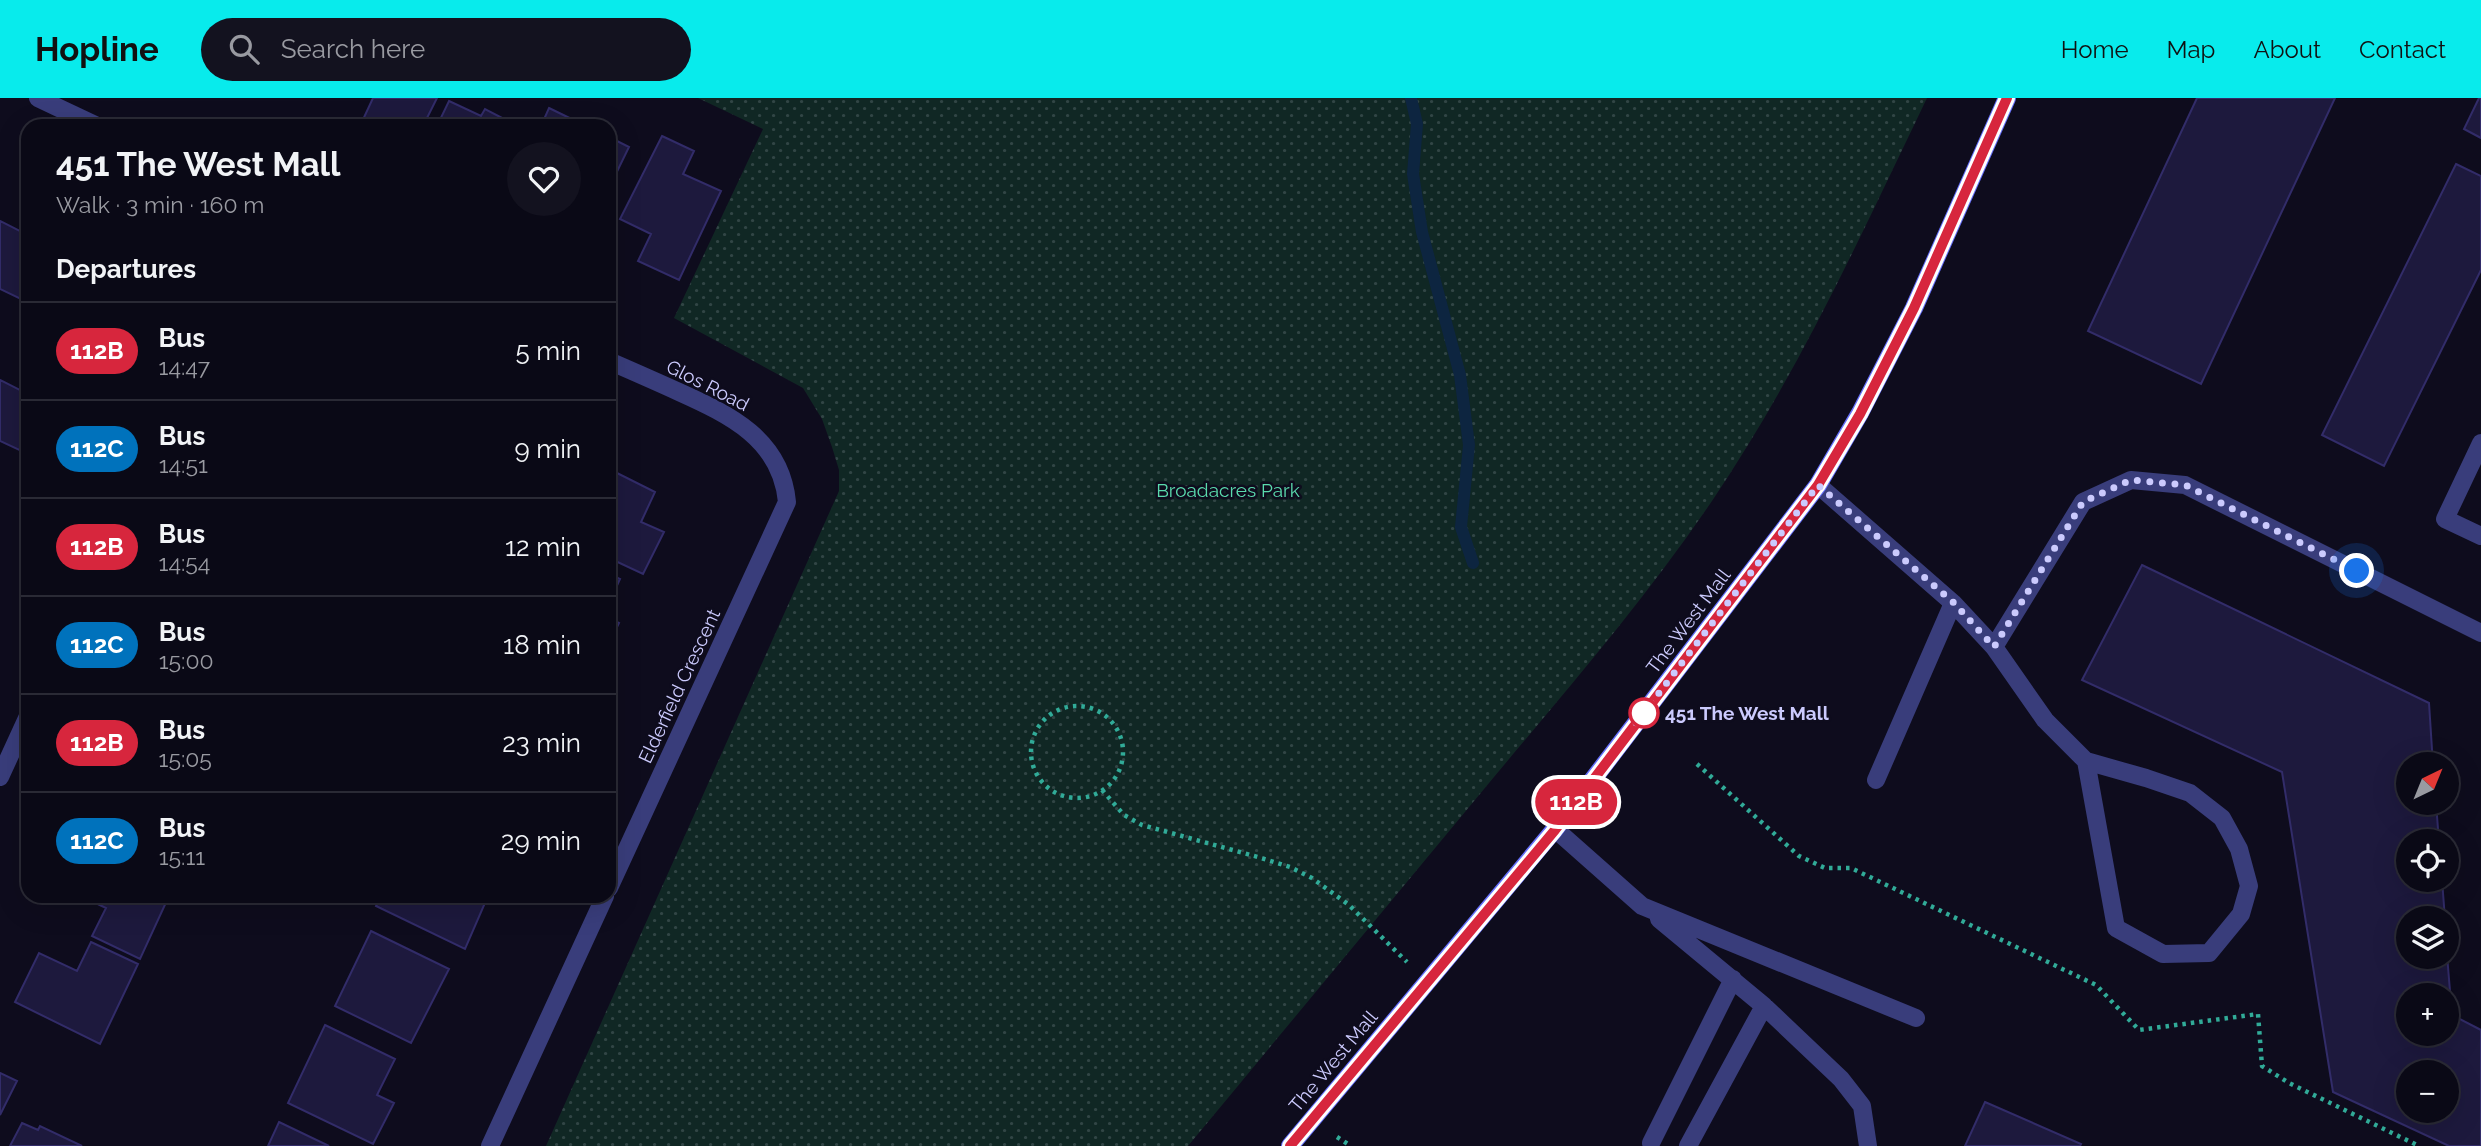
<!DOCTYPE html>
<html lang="en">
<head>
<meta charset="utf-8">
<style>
	:root { --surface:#0a0916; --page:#13121f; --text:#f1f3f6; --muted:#999aa1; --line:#2a2a35; --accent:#08ebec }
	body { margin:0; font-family:Raleway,sans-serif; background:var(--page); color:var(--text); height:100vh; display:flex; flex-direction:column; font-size:26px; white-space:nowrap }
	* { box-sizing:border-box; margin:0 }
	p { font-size:23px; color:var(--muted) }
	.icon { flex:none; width:38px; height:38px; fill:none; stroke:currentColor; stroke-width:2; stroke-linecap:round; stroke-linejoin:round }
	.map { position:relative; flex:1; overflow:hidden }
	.drawer { position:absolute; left:21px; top:21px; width:595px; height:784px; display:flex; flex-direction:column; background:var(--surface); border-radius:21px; box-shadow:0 7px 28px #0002,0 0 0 2px var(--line) }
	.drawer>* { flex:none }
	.badge { padding:0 14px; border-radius:23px; font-size:24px; line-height:46px }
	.needle { width:46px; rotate:43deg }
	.fabs { position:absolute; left:2396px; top:654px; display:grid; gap:14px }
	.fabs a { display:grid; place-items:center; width:63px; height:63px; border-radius:50%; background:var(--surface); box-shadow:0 7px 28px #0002,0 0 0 2px var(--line); font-size:35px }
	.you { position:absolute; width:35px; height:35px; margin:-18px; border:5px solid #fff; border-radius:50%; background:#1a73e8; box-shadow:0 0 0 10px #1a73e833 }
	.map>.badge { position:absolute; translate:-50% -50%; box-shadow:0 0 0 4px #fff }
	h2 { padding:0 35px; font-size:26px; line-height:63px }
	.round { display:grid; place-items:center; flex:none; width:74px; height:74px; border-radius:37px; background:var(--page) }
	.summary { display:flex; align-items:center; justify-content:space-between; height:119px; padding:0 35px }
	h1 { font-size:33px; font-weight:700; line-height:52px }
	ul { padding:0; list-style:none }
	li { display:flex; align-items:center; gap:21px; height:98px; padding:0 35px; border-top:2px solid var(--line) }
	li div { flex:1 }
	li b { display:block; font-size:26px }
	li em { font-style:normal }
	li .badge { min-width:77px; font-weight:700; text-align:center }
	header { display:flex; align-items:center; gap:42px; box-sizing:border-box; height:98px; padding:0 35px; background:var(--accent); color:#111 }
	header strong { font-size:33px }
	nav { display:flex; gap:38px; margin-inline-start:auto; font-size:24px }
	.search { width:490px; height:63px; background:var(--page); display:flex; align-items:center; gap:18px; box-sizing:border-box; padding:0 24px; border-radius:38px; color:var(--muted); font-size:26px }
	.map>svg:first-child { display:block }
</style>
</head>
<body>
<header>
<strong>Hopline</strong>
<div class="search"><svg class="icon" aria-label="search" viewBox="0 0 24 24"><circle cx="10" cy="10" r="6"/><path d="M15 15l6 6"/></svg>Search here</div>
<nav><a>Home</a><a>Map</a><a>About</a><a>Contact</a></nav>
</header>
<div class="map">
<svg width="2481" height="1048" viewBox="0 0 2481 1048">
	<defs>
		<pattern id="park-dots" width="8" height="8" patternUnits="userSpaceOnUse" patternTransform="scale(1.75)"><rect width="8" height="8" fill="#102724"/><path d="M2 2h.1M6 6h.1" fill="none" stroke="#314545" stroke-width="1.8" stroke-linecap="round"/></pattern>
	</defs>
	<rect width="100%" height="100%" fill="#0e0c1d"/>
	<!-- park -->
	<path fill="url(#park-dots)" d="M698,0H1927C1861,137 1799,274 1714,400C1648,498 1570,588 1494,679C1392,802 1290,925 1188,1048H546L839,393V372L832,349L822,321L803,290L674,220L763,31Z"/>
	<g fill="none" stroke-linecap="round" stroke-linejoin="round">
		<!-- stream -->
		<path stroke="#0d2540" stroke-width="12" d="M1411,0L1417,26L1413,76L1422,134L1460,277L1469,347L1461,429L1473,465"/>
	</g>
	<!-- building -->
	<path fill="#1d193d" stroke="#322c69" stroke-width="2" fill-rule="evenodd" d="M373,0H437L423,28H360Z
		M2197,0H2335L2201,286L2088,233Z
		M2479,0H2481V40L2464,31Z
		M449,3L481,18L485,11L506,22L503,28H437Z
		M549,10L586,28H541Z
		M662,38L694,53L683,76L721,93L679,182L638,163L651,136L620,121Z
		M609,39L629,49L609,90Z
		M2456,66L2481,78V172L2384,368L2322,337Z
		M0,123L28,137V196L25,203L0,191Z
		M0,282L28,296V356L0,343Z
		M609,371L655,394L641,424L664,434L643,476L609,460Z
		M2142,467L2429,605L2433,667H2408V705H2436L2439,744H2408V782H2442L2445,821H2408V859H2446V845L2452,917L2481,932V1048H2449L2333,994L2282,674L2082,582ZM2408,898H2446V936H2408ZM2408,975H2446V1013H2408Z
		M609,476L620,481L609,505Z
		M609,520L619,525L609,546Z
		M81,798H169L140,861L92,838L106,810Z
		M381,798H488L465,851L376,808Z
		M371,833L449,871L411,945L335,908Z
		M91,844L138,866L100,946L15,904L39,855L77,873Z
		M325,927L395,961L377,997L394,1005L373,1046L288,1005Z
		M0,975L17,983L0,1017Z
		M1985,1004L2081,1046L2080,1048H1965Z
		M279,1024L329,1048H268Z
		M22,1025L38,1032L40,1028L82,1048H10Z"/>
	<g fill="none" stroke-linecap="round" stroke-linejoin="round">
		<!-- path -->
		<path stroke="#31ab98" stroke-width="4.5" stroke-dasharray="3.5 5" stroke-linecap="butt" d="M1031 654a46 46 0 1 1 92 0a46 46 0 1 1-92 0Z
			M1697,666L1799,758L1825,770H1851L2096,887L2139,932L2258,916L2262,968L2289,985L2419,1048
			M1102,692L1124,717L1142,727L1258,759L1290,769L1312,780L1349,807L1407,864
			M1337,1039L1351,1048"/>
		<!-- service -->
		<path stroke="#393d7b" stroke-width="18" d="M1818,387L1953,505L1994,549L2045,622L2086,663L2146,680L2190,695L2222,720L2239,751L2249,788L2241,816L2209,855L2163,856L2116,830L2086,663
			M1994,549L2083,404L2131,382L2185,387L2481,535
			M1876,682L1953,505
			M1555,731L1642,808L1916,920
			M1659,821L1764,908L1841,981L1862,1008L1868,1048
			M1651,1045L1733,881
			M1688,1048L1764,908"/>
		<!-- minor -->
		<path stroke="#393d7b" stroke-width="18" d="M38,0L97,28
			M609,263C632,273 655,283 679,294C730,317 781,341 787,404L609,790
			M2481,345L2445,421L2481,438
			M0,679L28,618
			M490,1048L605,798"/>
		<!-- secondary -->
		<path stroke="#656ffa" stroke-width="18" d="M1290,1048L1555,731L1818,387L1860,315L1914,210L2007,0"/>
	</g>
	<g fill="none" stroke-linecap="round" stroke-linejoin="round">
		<!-- line casing -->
		<g stroke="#fff" stroke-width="16">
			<path id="line" d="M1290,1048L1555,732L1818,387L1860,316L1914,210L2007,0"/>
		</g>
		<!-- line -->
		<use href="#line" stroke="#d7263d" stroke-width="10"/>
		<!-- walk -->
		<path stroke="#cbcafd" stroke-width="7" stroke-dasharray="0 12.6" d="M1644,615L1636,625L1818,387L1954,505L1994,549L2083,404L2131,382L2185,387L2357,473"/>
	</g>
	<!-- markers -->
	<circle fill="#fff" stroke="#d7263d" stroke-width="3.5" cx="1644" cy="615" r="14"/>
	<g text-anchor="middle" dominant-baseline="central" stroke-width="5" stroke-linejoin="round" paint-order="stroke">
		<!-- street labels -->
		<g font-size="19" fill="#cbcafd" stroke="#0e0c1d">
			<text transform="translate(708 287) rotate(27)">Glos Road</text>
			<text transform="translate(1688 523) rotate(-53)">The West Mall</text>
			<text transform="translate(679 588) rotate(-65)">Elderfield Crescent</text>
			<text transform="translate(1333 963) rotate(-50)">The West Mall</text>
		</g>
		<!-- park labels -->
		<g font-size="19" fill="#5adaad" stroke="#0e0c1d">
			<text x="1228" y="392">Broadacres Park</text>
		</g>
		<!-- stop labels -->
		<g font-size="19" font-weight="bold" fill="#cbcafd" stroke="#0e0c1d" text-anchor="start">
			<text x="1665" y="615">451 The West Mall</text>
		</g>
	</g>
</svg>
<div class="fabs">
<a><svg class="needle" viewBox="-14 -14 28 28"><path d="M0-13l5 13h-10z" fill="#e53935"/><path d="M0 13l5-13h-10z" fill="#999aa1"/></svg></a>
<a><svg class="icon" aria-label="locate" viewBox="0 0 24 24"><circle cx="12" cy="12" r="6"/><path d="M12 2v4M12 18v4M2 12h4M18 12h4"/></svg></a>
<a><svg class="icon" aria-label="layers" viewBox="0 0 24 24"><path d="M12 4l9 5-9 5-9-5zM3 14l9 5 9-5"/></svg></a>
<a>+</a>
<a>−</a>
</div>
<div class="you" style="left:2357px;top:473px"></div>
<b class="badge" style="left:1576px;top:704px;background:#d7263d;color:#fff">112B</b>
<section class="drawer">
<div class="summary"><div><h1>451 The West Mall</h1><p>Walk · 3 min · 160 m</p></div><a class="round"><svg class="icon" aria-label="heart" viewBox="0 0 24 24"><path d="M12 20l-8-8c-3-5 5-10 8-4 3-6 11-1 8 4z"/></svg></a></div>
<h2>Departures</h2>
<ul>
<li><span class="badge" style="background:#d7263d;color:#fff">112B</span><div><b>Bus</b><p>14:47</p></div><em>5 min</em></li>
<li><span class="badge" style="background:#0072bc;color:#fff">112C</span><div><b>Bus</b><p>14:51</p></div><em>9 min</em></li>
<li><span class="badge" style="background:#d7263d;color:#fff">112B</span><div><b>Bus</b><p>14:54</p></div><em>12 min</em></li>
<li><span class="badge" style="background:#0072bc;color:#fff">112C</span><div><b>Bus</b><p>15:00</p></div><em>18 min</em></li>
<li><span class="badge" style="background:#d7263d;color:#fff">112B</span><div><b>Bus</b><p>15:05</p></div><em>23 min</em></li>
<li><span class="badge" style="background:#0072bc;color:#fff">112C</span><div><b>Bus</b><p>15:11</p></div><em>29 min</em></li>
</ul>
</section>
</div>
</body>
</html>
